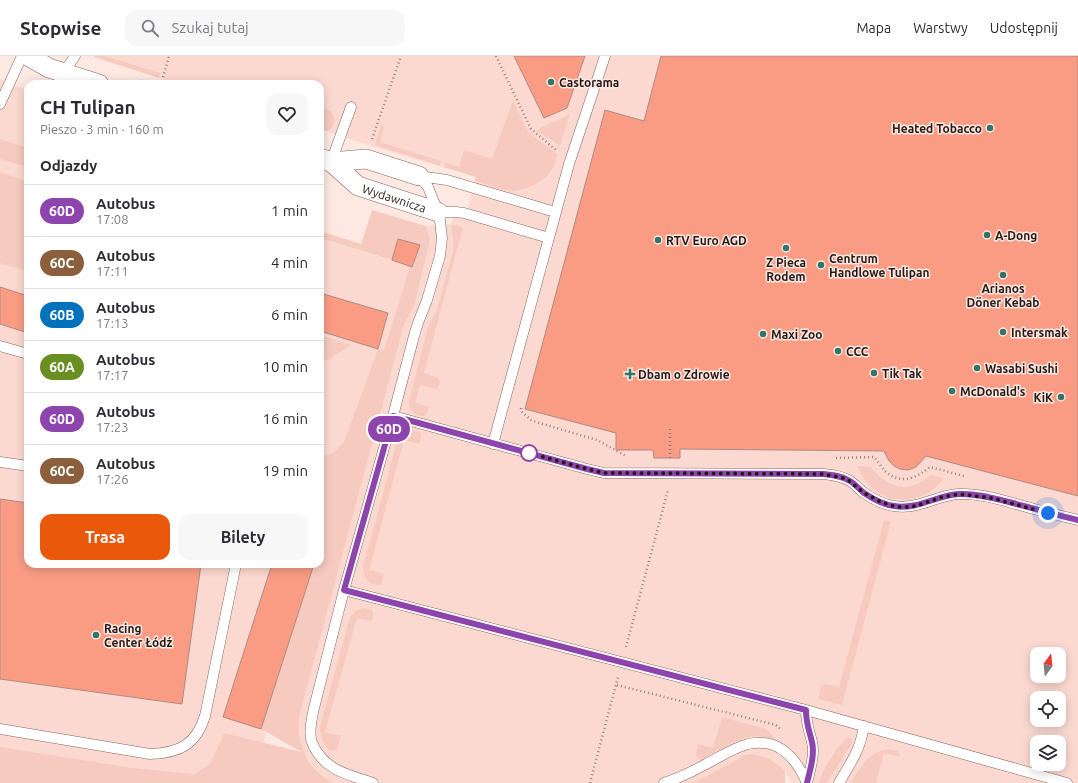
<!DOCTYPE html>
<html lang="pl">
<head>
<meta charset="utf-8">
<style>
	:root { --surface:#fff; --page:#f7f7f7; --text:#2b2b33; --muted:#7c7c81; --line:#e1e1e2; --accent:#ea580c }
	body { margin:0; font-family:Ubuntu,sans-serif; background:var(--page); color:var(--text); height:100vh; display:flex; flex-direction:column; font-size:15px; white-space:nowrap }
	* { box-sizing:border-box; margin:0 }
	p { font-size:13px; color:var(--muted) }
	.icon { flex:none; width:22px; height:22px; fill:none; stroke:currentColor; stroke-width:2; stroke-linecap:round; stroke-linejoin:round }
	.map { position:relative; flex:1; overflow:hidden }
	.side { position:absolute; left:24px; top:24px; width:300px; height:488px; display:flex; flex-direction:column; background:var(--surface); border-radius:12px; box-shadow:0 2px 10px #0003 }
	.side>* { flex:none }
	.badge { padding:0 8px; border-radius:13px; font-size:14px; line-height:26px }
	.needle { width:26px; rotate:15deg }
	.tools { position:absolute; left:1030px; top:591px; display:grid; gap:8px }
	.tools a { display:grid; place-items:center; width:36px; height:36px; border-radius:8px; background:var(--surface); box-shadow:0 2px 10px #0003; font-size:20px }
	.you { position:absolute; width:20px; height:20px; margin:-10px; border:3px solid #fff; border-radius:50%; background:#1a73e8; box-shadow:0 0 0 6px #1a73e833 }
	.map>.badge { position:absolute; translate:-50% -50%; box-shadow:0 0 0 2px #fff }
	h2 { padding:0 16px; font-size:15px; line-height:36px }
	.round { display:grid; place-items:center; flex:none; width:42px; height:42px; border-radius:12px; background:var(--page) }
	.summary { display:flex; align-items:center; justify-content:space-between; height:68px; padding:0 16px }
	h1 { font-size:19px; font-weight:600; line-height:30px }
	.primary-button { display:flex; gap:8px; margin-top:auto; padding:8px 16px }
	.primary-button a { flex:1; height:46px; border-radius:12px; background:var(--accent); color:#fff; font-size:16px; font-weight:600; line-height:46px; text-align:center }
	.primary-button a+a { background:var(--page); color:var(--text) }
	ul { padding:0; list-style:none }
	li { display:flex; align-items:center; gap:12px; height:52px; padding:0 16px; border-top:1px solid var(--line) }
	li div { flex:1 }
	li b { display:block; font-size:15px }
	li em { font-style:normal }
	li .badge { min-width:44px; font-weight:700; text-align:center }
	header { display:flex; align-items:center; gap:24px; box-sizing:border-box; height:56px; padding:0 20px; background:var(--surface); border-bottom:1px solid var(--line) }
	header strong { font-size:19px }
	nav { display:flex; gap:22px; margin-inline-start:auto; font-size:14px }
	.search { width:280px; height:36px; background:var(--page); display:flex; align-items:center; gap:10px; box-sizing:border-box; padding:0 14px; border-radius:12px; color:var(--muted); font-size:15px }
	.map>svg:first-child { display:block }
</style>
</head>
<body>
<header>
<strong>Stopwise</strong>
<div class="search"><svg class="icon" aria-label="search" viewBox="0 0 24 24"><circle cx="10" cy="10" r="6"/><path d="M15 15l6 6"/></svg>Szukaj tutaj</div>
<nav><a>Mapa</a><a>Warstwy</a><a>Udostępnij</a></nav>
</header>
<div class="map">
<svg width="1078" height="727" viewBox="0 0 1078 727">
	<rect width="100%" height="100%" fill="#fde8e2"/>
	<!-- built -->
	<path fill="#fcd9d0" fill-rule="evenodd" d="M94,0H1078V727H792L785,715L775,706L743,699L738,703L693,727H333L321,720L314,712L304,696L301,689L299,669V661L304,642L404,269L415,248L423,216L430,183L426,170L451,168L453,162L456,161L465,163L476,121L355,85L320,73V28H179L94,1ZM1037,598H1059V620H1037ZM1037,642H1059V664H1037ZM1037,686H1059V708H1037Z
		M0,23L28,34V92L0,83Z
		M0,89L28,95V508H318L267,675L249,727H0Z
		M320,182L410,210L320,503Z"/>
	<!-- green -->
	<path fill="#f6cabf" d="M94,0H105L160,17L159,22L94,1Z
		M513,44L528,76L557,98C556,104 555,110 551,115C541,129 521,137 505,134C495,132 485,128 475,125L476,121L444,111L445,106L459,111L464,94L492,103Z
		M320,50L331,55C336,63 336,69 328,75L320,73Z
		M570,58L560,90L537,74Z
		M381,69L384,70L380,86L441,105L440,110L375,89Z
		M0,83L28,92V111L0,103Z
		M0,116L28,126V216L0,207Z
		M372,154L426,170L430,183L428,193L415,248L404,269L299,661C297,689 307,713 333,727H0V691L132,712L194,718L210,708L224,677L302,696L261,673L314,508H320V490L323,481L320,480V402L334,396L344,386L378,293L384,294L410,210L412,211L419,190L398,183L392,204L320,182V175L361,188Z
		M451,168L463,171L424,317L438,322C441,326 440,330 436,333L420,329L415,347L429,351L427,357L425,360C415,361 409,354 409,345L428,271L437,254L453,195V181Z
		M320,279L351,289L328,304L320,302Z
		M412,374L419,375C422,380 421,383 419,388L404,384L369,514L384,518L381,528C370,532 363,521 363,511L398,382L404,376Z
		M857,410L871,411C887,432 909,439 930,419L944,422C941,425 939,429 936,431C919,447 888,448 871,431C865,425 861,418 857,410Z
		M884,464L891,466L842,649L818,643L821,631L823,629L826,628L839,631Z
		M362,552C373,552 375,556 372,565L357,562L325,676L341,680L337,693L331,695C323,691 320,679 320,671L350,561L356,555Z
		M722,661L766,673L776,683C767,682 759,679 750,681C737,682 717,696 705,703L701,704L697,702L696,698L698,688L713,692Z
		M847,682H851L852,684V687L827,727H818C825,711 834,694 847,682Z
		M888,693L898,695L900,701L884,697L876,727H851C861,710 867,697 888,693Z
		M752,698C768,702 773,703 785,715V727H693L738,703L743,699Z"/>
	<!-- building -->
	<path fill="#fa9c84" stroke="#ab8b83" d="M514,0H585L567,52L544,62Z
		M661,0H1078V440L926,400L916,411L908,414L900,413L894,410L889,405L884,395L680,393V402H654L653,394H616V377L525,353L605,54L644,65Z
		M398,183L420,189L412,211L392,204Z
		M0,231L28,240V277L0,268Z
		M320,237L388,257L378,293L320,275Z
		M0,443L28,447V508H201L182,648L0,623Z
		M272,508H314L261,673L223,661Z"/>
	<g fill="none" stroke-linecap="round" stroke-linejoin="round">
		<!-- service casing -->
		<g stroke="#85675f" stroke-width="11">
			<path id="service" d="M64,16L75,0
				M0,48L22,0
				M331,106L351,51
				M419,120L428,131L438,156L440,165L442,182L440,200L427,244L418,267L414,280L393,360L344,534L806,654L1067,727
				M419,120L447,124L555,156
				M438,156H456L464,157L549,182
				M0,290L28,298
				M393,360L587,413L604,417L823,418C833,419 842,420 850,425C855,428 859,433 864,437C873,443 884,449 894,450C918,454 937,439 959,438C978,437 998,443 1016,448C1037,454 1057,459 1078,464
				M493,388L569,108L605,0
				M0,406L28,410
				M344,534L314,652C312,661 309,673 311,683C311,685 313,688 314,691C326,715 350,719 373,727
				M806,654C806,668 809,673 812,686C815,699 810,714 807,727
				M0,673L150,698C179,697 196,689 205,660L236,508
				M664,727C679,722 692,716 706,708C720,701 733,692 748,688C779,681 796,702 807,727
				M839,727C851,706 860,695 864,670"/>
		</g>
		<!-- minor casing -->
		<g stroke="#85675f" stroke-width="20">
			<g id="minor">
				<path d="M28,0L49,12L99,28"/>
				<path id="s1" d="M320,102L331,106L358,130L438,156"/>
				<path d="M331,106L366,103L419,120"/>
			</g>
		</g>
		<!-- path -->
		<path stroke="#93837e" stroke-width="2.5" stroke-dasharray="1 3" stroke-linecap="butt" d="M496,0L531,73L556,94
			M162,25L169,0
			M372,83L401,0
			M521,352V355L531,364L536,366L597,384L626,400
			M670,373V403
			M836,402L874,401C878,406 882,412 886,416C902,429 916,422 930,411L964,420
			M626,591L668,434
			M617,629L776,669L782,674
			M590,727L618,621"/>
		<!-- service -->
		<use href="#service" stroke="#fff" stroke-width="10"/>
		<!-- minor -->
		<use href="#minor" stroke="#fff" stroke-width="19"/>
	</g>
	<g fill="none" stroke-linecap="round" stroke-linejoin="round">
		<!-- line casing -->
		<g stroke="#fff" stroke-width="9">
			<path id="line" d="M807,727C810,714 815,699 812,686C809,673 806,668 806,654L344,534L393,360L587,413L604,417L823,418C833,419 842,420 850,425C855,428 859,433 864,437C873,443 884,449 894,450C918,454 937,439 959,438C977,437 996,443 1013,447C1035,453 1056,459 1078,464"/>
		</g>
		<!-- line -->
		<use href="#line" stroke="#8e44ad" stroke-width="6"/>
		<!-- walk -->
		<path stroke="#261a17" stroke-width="4" stroke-dasharray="0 7.2" d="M529,397L587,413L604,417L823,418L843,422L851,426L864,437L881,446L896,451H909L916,450L942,441L959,438L991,442L1048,457"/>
	</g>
	<!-- markers -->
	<g fill="#31766a" stroke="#fde8e2" stroke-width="1.5">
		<circle cx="551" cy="26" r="4"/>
		<circle cx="990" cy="72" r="4"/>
		<circle cx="987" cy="179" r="4"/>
		<circle cx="658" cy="184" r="4"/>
		<circle cx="786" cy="192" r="4"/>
		<circle cx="821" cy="209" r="4"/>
		<circle cx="1003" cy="219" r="4"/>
		<circle cx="1003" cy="276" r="4"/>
		<circle cx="763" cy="278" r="4"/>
		<circle cx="838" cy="295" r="4"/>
		<circle cx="977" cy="312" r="4"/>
		<circle cx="874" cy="317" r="4"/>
		<path d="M628 312h4v4h4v4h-4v4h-4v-4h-4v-4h4z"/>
		<circle cx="952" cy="335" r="4"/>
		<circle cx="1061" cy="341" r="4"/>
		<circle cx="96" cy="579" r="4"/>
	</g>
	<circle fill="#fff" stroke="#8e44ad" stroke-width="2" cx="529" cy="397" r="8"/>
	<g text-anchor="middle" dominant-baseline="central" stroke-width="3" stroke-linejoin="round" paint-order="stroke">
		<!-- poi labels -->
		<g font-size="12" font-weight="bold" fill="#261a17" stroke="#fde8e2" text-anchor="start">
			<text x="559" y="26">Castorama</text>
			<text x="982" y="72" text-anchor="end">Heated Tobacco</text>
			<text x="995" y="179">A-Dong</text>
			<text x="666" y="184">RTV Euro AGD</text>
			<text x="829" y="202">Centrum<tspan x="829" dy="14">Handlowe Tulipan</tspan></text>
			<text x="786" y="206" text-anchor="middle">Z Pieca<tspan x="786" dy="14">Rodem</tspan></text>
			<text x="1003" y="232" text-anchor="middle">Arianos<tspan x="1003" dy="14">Döner Kebab</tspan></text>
			<text x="1011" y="276">Intersmak</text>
			<text x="771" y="278">Maxi Zoo</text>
			<text x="846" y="295">CCC</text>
			<text x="985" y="312">Wasabi Sushi</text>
			<text x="882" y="317">Tik Tak</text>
			<text x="638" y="318">Dbam o Zdrowie</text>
			<text x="960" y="335">McDonald's</text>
			<text x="1053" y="341" text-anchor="end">KiK</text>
			<text x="104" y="572">Racing<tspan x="104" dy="14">Center Łódź</tspan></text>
		</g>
		<!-- street labels -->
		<g font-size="12" fill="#261a17" stroke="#fde8e2">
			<text stroke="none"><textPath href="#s1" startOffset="86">Wydawnicza</textPath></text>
		</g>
	</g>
</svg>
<div class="tools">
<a><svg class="needle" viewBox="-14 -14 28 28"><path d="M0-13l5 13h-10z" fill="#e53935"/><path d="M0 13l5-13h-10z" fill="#7c7c81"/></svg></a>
<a><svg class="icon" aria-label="locate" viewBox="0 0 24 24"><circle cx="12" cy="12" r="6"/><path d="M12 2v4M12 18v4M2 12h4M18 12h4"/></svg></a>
<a><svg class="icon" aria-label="layers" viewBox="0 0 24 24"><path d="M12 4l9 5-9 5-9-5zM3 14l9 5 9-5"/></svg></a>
</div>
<div class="you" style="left:1048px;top:457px"></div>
<b class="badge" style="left:389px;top:373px;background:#8e44ad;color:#fff">60D</b>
<section class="side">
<div class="summary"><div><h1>CH Tulipan</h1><p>Pieszo · 3 min · 160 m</p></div><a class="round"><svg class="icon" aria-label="heart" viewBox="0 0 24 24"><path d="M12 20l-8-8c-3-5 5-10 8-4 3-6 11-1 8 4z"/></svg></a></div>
<h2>Odjazdy</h2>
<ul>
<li><span class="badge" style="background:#8e44ad;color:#fff">60D</span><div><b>Autobus</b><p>17:08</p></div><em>1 min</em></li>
<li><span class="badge" style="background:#8b5e3c;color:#fff">60C</span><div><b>Autobus</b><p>17:11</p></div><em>4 min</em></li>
<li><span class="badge" style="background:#0072bc;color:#fff">60B</span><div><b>Autobus</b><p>17:13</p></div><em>6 min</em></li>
<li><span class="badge" style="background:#6b8e23;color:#fff">60A</span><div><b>Autobus</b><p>17:17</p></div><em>10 min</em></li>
<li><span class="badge" style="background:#8e44ad;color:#fff">60D</span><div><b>Autobus</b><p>17:23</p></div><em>16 min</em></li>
<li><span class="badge" style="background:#8b5e3c;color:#fff">60C</span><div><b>Autobus</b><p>17:26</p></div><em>19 min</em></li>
</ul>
<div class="primary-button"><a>Trasa</a><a>Bilety</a></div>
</section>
</div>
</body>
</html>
